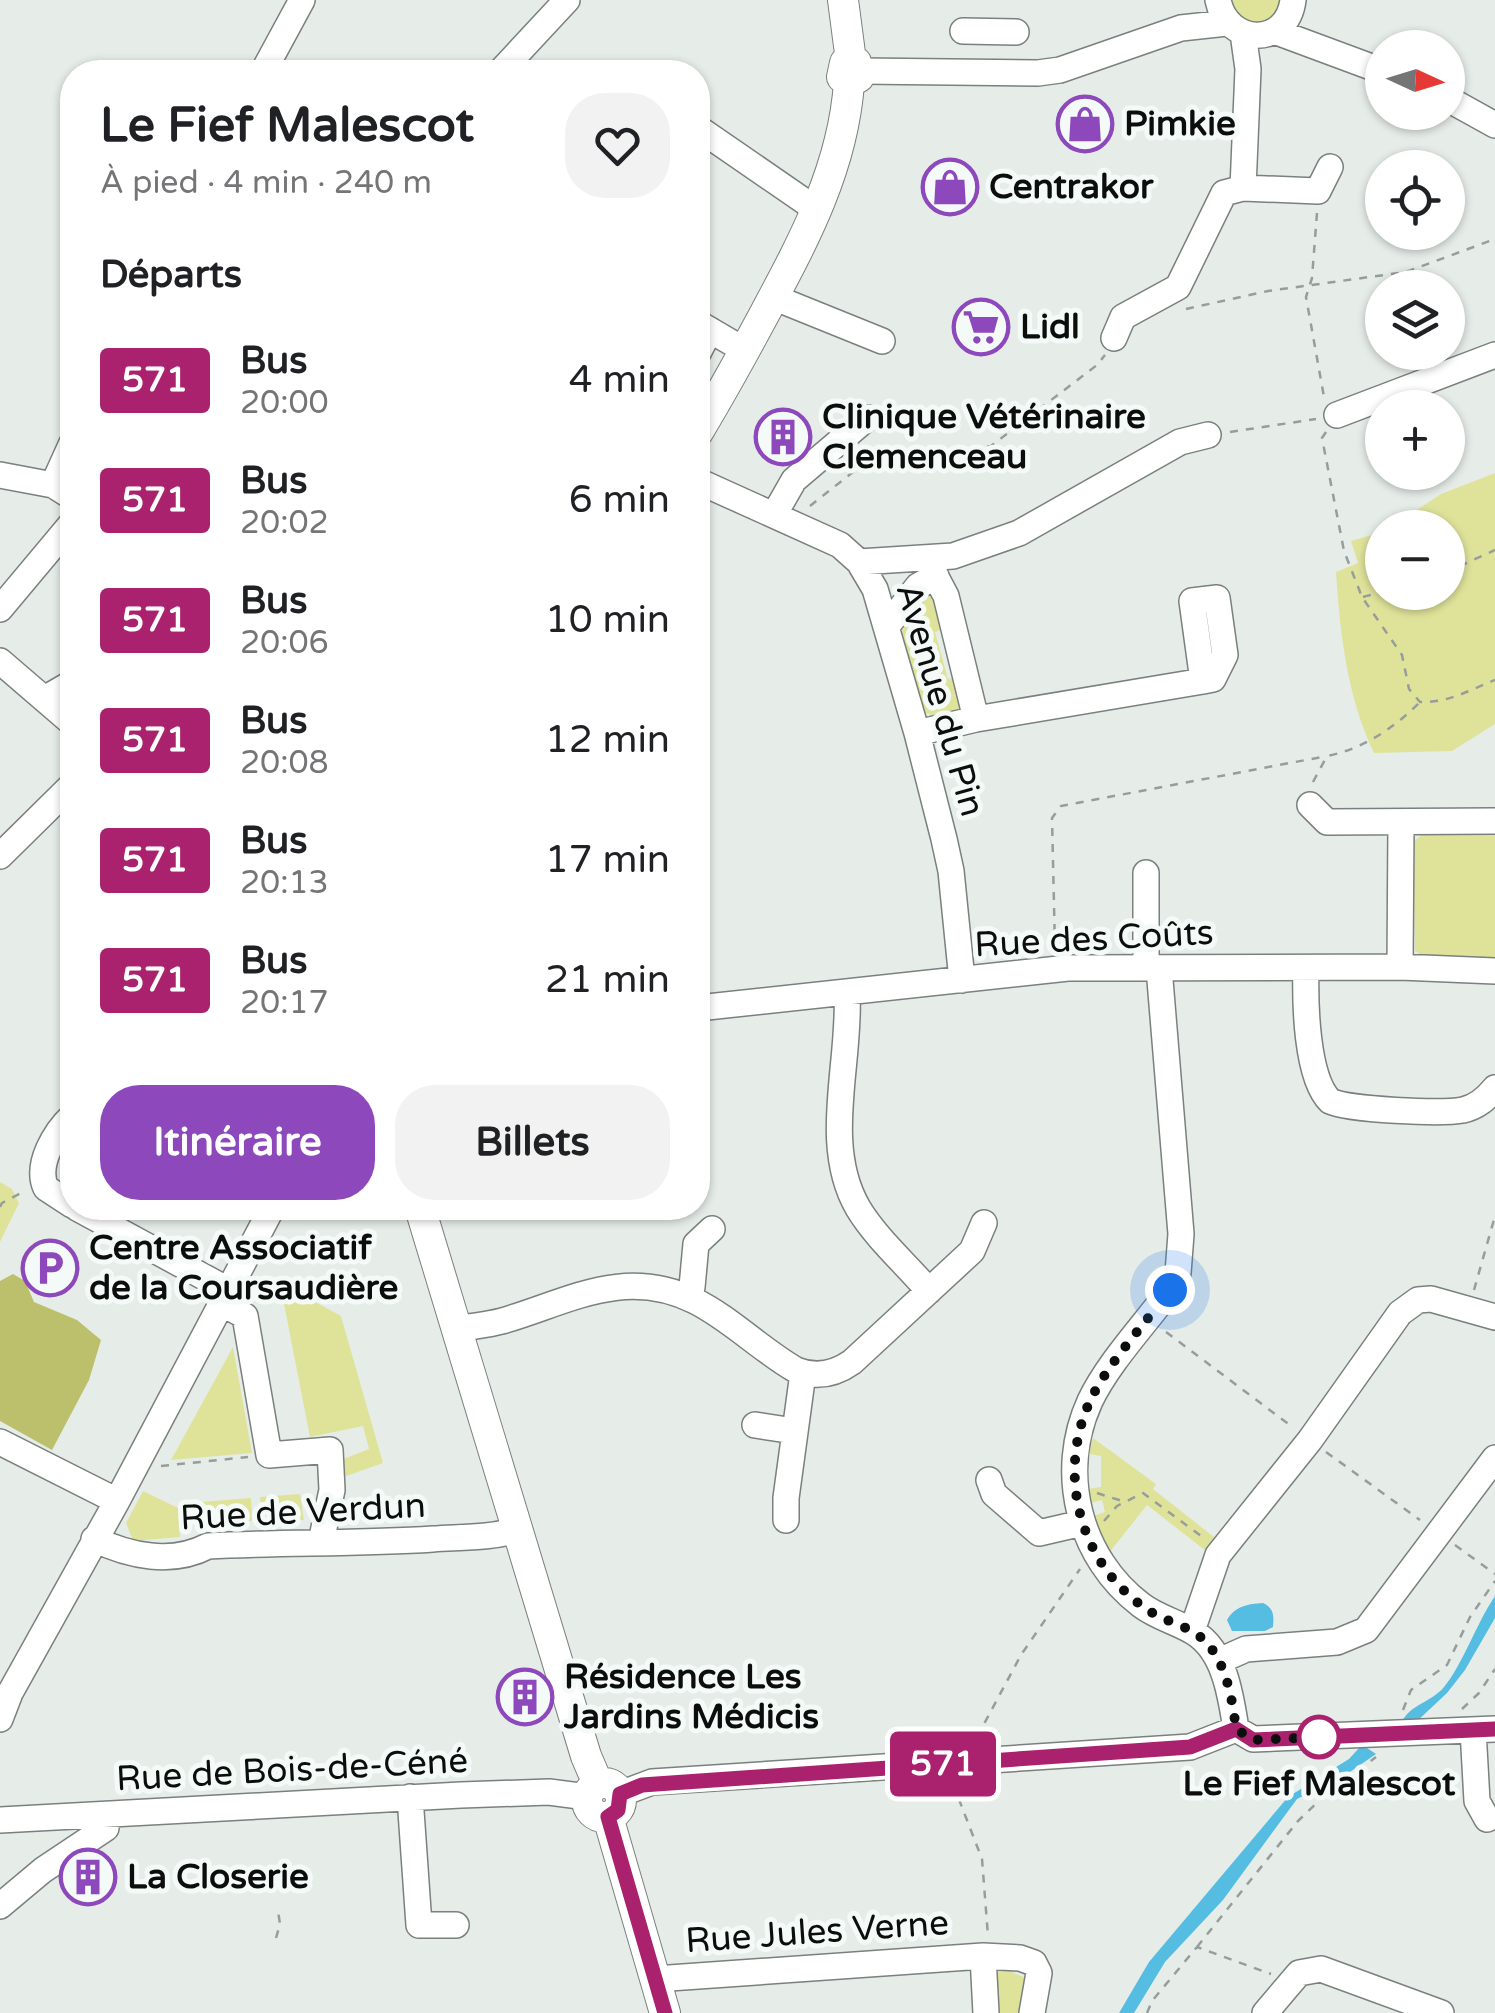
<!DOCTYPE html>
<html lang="fr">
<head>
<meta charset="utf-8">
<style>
	:root { --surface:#fff; --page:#f2f2f2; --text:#202124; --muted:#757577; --accent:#8d48bc }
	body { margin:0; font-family:"Varela Round",sans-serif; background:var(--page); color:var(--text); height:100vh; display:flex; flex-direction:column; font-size:38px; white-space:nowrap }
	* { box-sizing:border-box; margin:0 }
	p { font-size:32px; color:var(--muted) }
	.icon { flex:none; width:55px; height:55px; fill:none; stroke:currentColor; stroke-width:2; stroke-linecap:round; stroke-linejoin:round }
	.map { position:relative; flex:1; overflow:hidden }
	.details { position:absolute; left:60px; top:60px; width:650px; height:1160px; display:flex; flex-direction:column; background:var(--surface); border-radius:40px; box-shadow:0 2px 8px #0004 }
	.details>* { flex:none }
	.badge { padding:0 20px; border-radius:8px; font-size:35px; line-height:65px }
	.needle { width:65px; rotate:94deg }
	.buttons { position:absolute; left:1365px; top:30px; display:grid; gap:20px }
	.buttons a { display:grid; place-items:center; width:100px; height:100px; border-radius:50%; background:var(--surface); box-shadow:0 2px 8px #0004; font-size:50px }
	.you { position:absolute; width:50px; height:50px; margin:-25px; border:8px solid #fff; border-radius:50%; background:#1a73e8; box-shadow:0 0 0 15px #1a73e833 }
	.map>.badge { position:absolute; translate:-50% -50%; box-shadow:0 0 0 5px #fff }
	h2 { padding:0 40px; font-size:38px; line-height:90px }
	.round { display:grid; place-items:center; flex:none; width:105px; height:105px; border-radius:40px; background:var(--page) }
	.overview { display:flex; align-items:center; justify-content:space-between; height:170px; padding:0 40px }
	h1 { font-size:48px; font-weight:700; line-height:75px }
	.button { display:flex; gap:20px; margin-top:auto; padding:20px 40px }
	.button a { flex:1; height:115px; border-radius:40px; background:var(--accent); color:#fff; font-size:40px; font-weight:700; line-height:115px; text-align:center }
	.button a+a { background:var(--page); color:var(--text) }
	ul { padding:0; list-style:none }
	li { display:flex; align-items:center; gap:30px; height:120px; padding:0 40px }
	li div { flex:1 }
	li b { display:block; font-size:38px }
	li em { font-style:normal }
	li .badge { min-width:110px; font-weight:700; text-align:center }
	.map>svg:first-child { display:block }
</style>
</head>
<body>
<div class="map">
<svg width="1495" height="2013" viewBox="0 0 1495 2013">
	<rect width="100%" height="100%" fill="#e6ede9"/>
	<!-- green -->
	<path fill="#dfe39a" d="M1228,0H1284L1267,25L1239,21Z
		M1495,473V724L1452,751L1374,753C1347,696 1340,634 1336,572L1358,563L1351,541L1382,532V592H1448V528L1391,527L1441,494Z
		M931,591L947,628L935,632L948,679L960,677L961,709C949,719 938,718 924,712L899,644L906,615Z
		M1423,834H1495V960L1424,957L1415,951L1413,842Z
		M0,1182L12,1189L19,1203L0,1242Z
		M291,1289L341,1316L383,1463L338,1479L336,1462L369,1449L363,1426L310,1437L284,1304L293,1303Z
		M233,1347L252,1453L171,1460Z
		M1093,1438L1156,1484L1153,1489L1214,1537L1206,1551L1147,1505L1109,1553L1093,1516L1105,1512L1102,1500L1090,1503L1088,1489L1101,1487V1456L1089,1454Z
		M143,1491L178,1508L180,1537L133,1541L126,1523Z
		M300,1494L304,1520L262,1523L260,1497Z
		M251,1498L252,1521L203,1525L201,1502Z
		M1002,1968L1026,1978L1024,2013H997L995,1969Z"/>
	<!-- forest -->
	<path fill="#bcc06c" d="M13,1274L25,1281L34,1302L77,1320L101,1340L89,1380L52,1450L0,1421V1281Z"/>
	<!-- water -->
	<path fill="#55bde1" d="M1495,1596V1618L1465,1670L1447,1693L1414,1724L1402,1722C1409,1705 1432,1702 1444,1687C1463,1664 1476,1624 1495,1596Z
		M1263,1603C1274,1608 1274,1616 1273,1627L1265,1631H1232L1227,1620C1235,1606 1248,1604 1263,1603Z
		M1359,1748H1367L1376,1754L1347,1774L1297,1799L1223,1900L1165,1962L1134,2013H1119L1149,1962L1288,1797L1349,1759Z"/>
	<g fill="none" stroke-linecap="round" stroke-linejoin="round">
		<!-- minor casing -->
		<g stroke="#79807d" stroke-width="28">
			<path id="minor" d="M1218,0C1227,46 1287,48 1293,0
				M963,31L1016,32
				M1274,31L1382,71
				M860,71L1038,73L1060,70L1181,28L1227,23
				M263,72L302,0
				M500,72L567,0
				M1448,99L1495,125
				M698,128L817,210
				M1243,188L1318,191L1330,167
				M773,297L882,341
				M698,323L744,350
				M1114,338L1123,317L1178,287L1224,193L1243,188L1248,69L1243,33
				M698,353L710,330
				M1337,415L1495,355
				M0,475L53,485L72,497
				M698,481L840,545L859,562L875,589L917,733L944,839L951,871L962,980
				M53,485L72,443
				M774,515L794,480L867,418
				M927,560L946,596L976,719
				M859,562L953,556L1019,533L1180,442L1208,435
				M0,609L72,523
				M887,626L918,586L936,576
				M0,661L72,723
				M46,698L72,683
				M917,733L976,719L1203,681L1213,679L1225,655L1217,598L1192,601L1203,681
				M1310,805L1327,822L1495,821
				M0,856L72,785
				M1400,967L1401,823
				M1146,968V873
				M1159,968L1181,1234L1178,1273L1170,1290C1145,1324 1108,1363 1090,1401C1057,1473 1079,1558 1141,1605C1158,1618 1178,1622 1195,1633C1225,1652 1231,1697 1236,1729
				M1306,968C1305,1002 1306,1077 1330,1101C1349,1110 1441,1114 1463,1110C1477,1107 1486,1099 1495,1088
				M847,993C851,1063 821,1144 858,1208C876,1238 906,1264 929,1291
				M698,1008L1068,968L1400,967L1495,971
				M72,1116C55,1132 35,1165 46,1188L72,1205
				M77,1208L228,1290
				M687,1297L692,1287L696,1244L712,1229
				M221,1303L245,1316L269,1455L330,1450L332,1490L321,1542
				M457,1329C472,1326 487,1325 502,1321C568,1302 624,1266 695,1301C731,1319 761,1350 796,1370C816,1378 835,1374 852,1362L972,1251L984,1223
				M755,1425L794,1431
				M0,1442L117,1501
				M989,1480L994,1494L1039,1533L1082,1523
				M786,1520V1498L803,1373
				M94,1539C129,1556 172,1565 208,1546C283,1542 358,1544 433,1539C461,1537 490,1538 517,1530
				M1192,1631L1218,1555L1310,1440L1400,1313L1418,1300L1431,1299L1495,1317
				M1219,1661L1246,1649L1337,1642L1366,1630L1495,1458
				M0,1719L10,1693L117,1501L272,1208
				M1473,1730L1477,1801L1487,1819
				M620,1794L652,1782L1190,1747L1236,1729L1253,1739L1495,1729
				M410,1797L419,1925H456
				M0,1820L461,1795L549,1792L587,1797
				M0,1906L43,1870L106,1828L107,1815
				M983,1956L1020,1958L1034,1963L1039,1973L1032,2013
				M655,1979L983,1956L986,2013
				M1265,2013L1299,1973L1321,1969L1441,2013"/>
		</g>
		<!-- major casing -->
		<g stroke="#79807d" stroke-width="32">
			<path id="major" d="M842,77L845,63L851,61L843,0
				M698,432C722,392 744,352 766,311C805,238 843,167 849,83L859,77L856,62L851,61
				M420,1208L586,1756L598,1784
				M587 1800a17 17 0 1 1 34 0a17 17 0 1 1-34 0Z
				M608,1817L665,2013"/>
		</g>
		<!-- path -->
		<path stroke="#979d9a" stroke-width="2.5" stroke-dasharray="8 8" stroke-linecap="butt" d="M1317,213L1312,278L1306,297L1324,397
			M1186,309L1268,291L1406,272L1495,239
			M1230,432L1316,419
			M1326,432L1322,438L1344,551L1362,597L1402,655L1409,689L1420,702C1449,703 1469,690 1495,680
			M810,506L858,468L991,446L1097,365L1105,355
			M1448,577L1460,566L1495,550
			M1363,597C1381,591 1400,596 1418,592
			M1313,782L1327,756C1363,749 1394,728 1419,703
			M1055,948L1052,818L1061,806L1327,756
			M0,1207L2,1203L23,1192
			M1474,1290L1495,1216
			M1166,1332L1291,1426
			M1326,1452L1420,1520
			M161,1466L248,1457
			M1097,1493L1122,1501
			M1104,1521L1117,1506L1143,1493L1205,1539
			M1455,1545L1495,1574
			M1462,1709L1479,1693L1495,1669
			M1403,1710L1411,1690L1447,1665L1470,1617L1495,1581
			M977,1737L1021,1655L1080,1569
			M953,1784L982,1859L988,1936
			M276,1938L280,1924L278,1911
			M1197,1947L1298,1821L1325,1795L1376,1757
			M1147,2013L1152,2001L1197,1947L1271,1974"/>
		<!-- minor -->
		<use href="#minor" stroke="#fff" stroke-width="25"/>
		<!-- major -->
		<use href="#major" stroke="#fff" stroke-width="30"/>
	</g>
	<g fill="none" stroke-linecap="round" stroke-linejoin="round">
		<!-- line casing -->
		<g stroke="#fff" stroke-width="22">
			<path id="line" d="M665,2013L608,1817L618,1810L620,1794L642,1785L1190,1747L1236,1729L1253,1740L1495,1729"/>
		</g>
		<!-- line -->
		<use href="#line" stroke="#aa216e" stroke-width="15"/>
		<!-- walk -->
		<path stroke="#0c0e0d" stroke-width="10" stroke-dasharray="0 18" d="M1170,1290C1145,1324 1108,1363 1090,1401C1056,1475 1080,1565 1148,1610C1162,1620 1181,1624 1195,1633C1225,1652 1232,1697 1236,1729L1253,1740L1319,1737"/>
	</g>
	<!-- icons -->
	<defs>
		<g id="shop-ring" transform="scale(2.875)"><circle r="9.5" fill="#f3faf7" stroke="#8d48bc" stroke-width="1.5"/><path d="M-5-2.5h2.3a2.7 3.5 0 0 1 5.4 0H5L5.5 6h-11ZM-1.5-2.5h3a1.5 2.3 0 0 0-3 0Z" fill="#8d48bc"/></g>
		<g id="supermarket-ring" transform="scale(2.875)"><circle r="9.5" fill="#f3faf7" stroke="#8d48bc" stroke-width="1.5"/><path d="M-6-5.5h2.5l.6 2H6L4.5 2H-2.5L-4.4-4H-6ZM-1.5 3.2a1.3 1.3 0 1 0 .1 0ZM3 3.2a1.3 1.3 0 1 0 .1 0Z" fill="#8d48bc"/></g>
		<g id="building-ring" transform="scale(2.875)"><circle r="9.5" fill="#f3faf7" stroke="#8d48bc" stroke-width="1.5"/><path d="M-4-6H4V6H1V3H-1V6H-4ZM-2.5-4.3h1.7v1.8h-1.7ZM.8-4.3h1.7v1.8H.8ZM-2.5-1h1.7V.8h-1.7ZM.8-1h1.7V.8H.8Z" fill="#8d48bc"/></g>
		<g id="parking-ring" transform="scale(2.875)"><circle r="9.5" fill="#f3faf7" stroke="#8d48bc" stroke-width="1.5"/><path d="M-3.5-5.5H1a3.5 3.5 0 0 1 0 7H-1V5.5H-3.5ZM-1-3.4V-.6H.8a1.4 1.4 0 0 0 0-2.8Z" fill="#8d48bc"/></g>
	</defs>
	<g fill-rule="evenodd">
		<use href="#shop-ring" x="1085" y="124"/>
		<use href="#shop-ring" x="950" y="187"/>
		<use href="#supermarket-ring" x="981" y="327"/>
		<use href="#building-ring" x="783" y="437"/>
		<use href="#parking-ring" x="50" y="1268"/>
		<use href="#building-ring" x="525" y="1697"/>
		<use href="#building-ring" x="88" y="1877"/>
	</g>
	<!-- markers -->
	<circle fill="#fff" stroke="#aa216e" stroke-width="5" cx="1319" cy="1737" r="20"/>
	<g text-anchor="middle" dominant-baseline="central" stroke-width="10" stroke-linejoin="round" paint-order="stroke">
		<!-- poi labels -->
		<g font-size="35" font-weight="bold" fill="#0c0e0d" stroke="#f3faf7" text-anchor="start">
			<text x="1124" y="124">Pimkie</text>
			<text x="989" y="187">Centrakor</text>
			<text x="1020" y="327">Lidl</text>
			<text x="822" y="417">Clinique Vétérinaire<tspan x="822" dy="40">Clemenceau</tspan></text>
			<text x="89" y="1248">Centre Associatif<tspan x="89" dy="40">de la Coursaudière</tspan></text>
			<text x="564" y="1677">Résidence Les<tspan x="564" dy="40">Jardins Médicis</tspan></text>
			<text x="127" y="1877">La Closerie</text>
		</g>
		<!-- street labels -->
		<g font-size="35" fill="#0c0e0d" stroke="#f3faf7">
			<text transform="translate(940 700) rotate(74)">Avenue du Pin</text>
			<text transform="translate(1094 939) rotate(-3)">Rue des Coûts</text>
			<text transform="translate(303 1512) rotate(-3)">Rue de Verdun</text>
			<text transform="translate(292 1770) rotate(-3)">Rue de Bois-de-Céné</text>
			<text transform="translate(817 1932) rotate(-4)">Rue Jules Verne</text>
		</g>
		<!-- stop labels -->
		<g font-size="35" font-weight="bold" fill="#0c0e0d" stroke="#f3faf7">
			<text x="1319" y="1784">Le Fief Malescot</text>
		</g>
	</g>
</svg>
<div class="buttons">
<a><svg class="needle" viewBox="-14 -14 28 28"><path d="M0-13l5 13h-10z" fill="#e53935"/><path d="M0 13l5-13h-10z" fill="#757577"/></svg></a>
<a><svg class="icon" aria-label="locate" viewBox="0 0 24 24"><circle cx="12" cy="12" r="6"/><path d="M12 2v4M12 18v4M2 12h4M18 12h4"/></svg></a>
<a><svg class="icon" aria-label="layers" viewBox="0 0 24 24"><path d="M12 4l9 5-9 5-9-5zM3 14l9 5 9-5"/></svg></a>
<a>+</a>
<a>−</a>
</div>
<div class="you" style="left:1170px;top:1290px"></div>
<b class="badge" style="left:943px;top:1764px;background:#aa216e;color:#fff">571</b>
<section class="details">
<div class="overview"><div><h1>Le Fief Malescot</h1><p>À pied · 4 min · 240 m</p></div><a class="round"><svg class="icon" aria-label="heart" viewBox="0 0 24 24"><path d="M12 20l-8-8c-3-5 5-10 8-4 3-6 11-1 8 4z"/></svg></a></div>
<h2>Départs</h2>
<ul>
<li><span class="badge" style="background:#aa216e;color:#fff">571</span><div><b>Bus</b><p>20:00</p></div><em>4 min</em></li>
<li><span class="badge" style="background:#aa216e;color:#fff">571</span><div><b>Bus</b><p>20:02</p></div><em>6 min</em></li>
<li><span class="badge" style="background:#aa216e;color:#fff">571</span><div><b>Bus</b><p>20:06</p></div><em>10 min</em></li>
<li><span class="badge" style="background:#aa216e;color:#fff">571</span><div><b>Bus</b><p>20:08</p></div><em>12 min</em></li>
<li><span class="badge" style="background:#aa216e;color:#fff">571</span><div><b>Bus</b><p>20:13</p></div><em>17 min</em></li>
<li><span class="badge" style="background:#aa216e;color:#fff">571</span><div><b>Bus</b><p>20:17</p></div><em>21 min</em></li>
</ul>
<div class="button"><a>Itinéraire</a><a>Billets</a></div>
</section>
</div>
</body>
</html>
